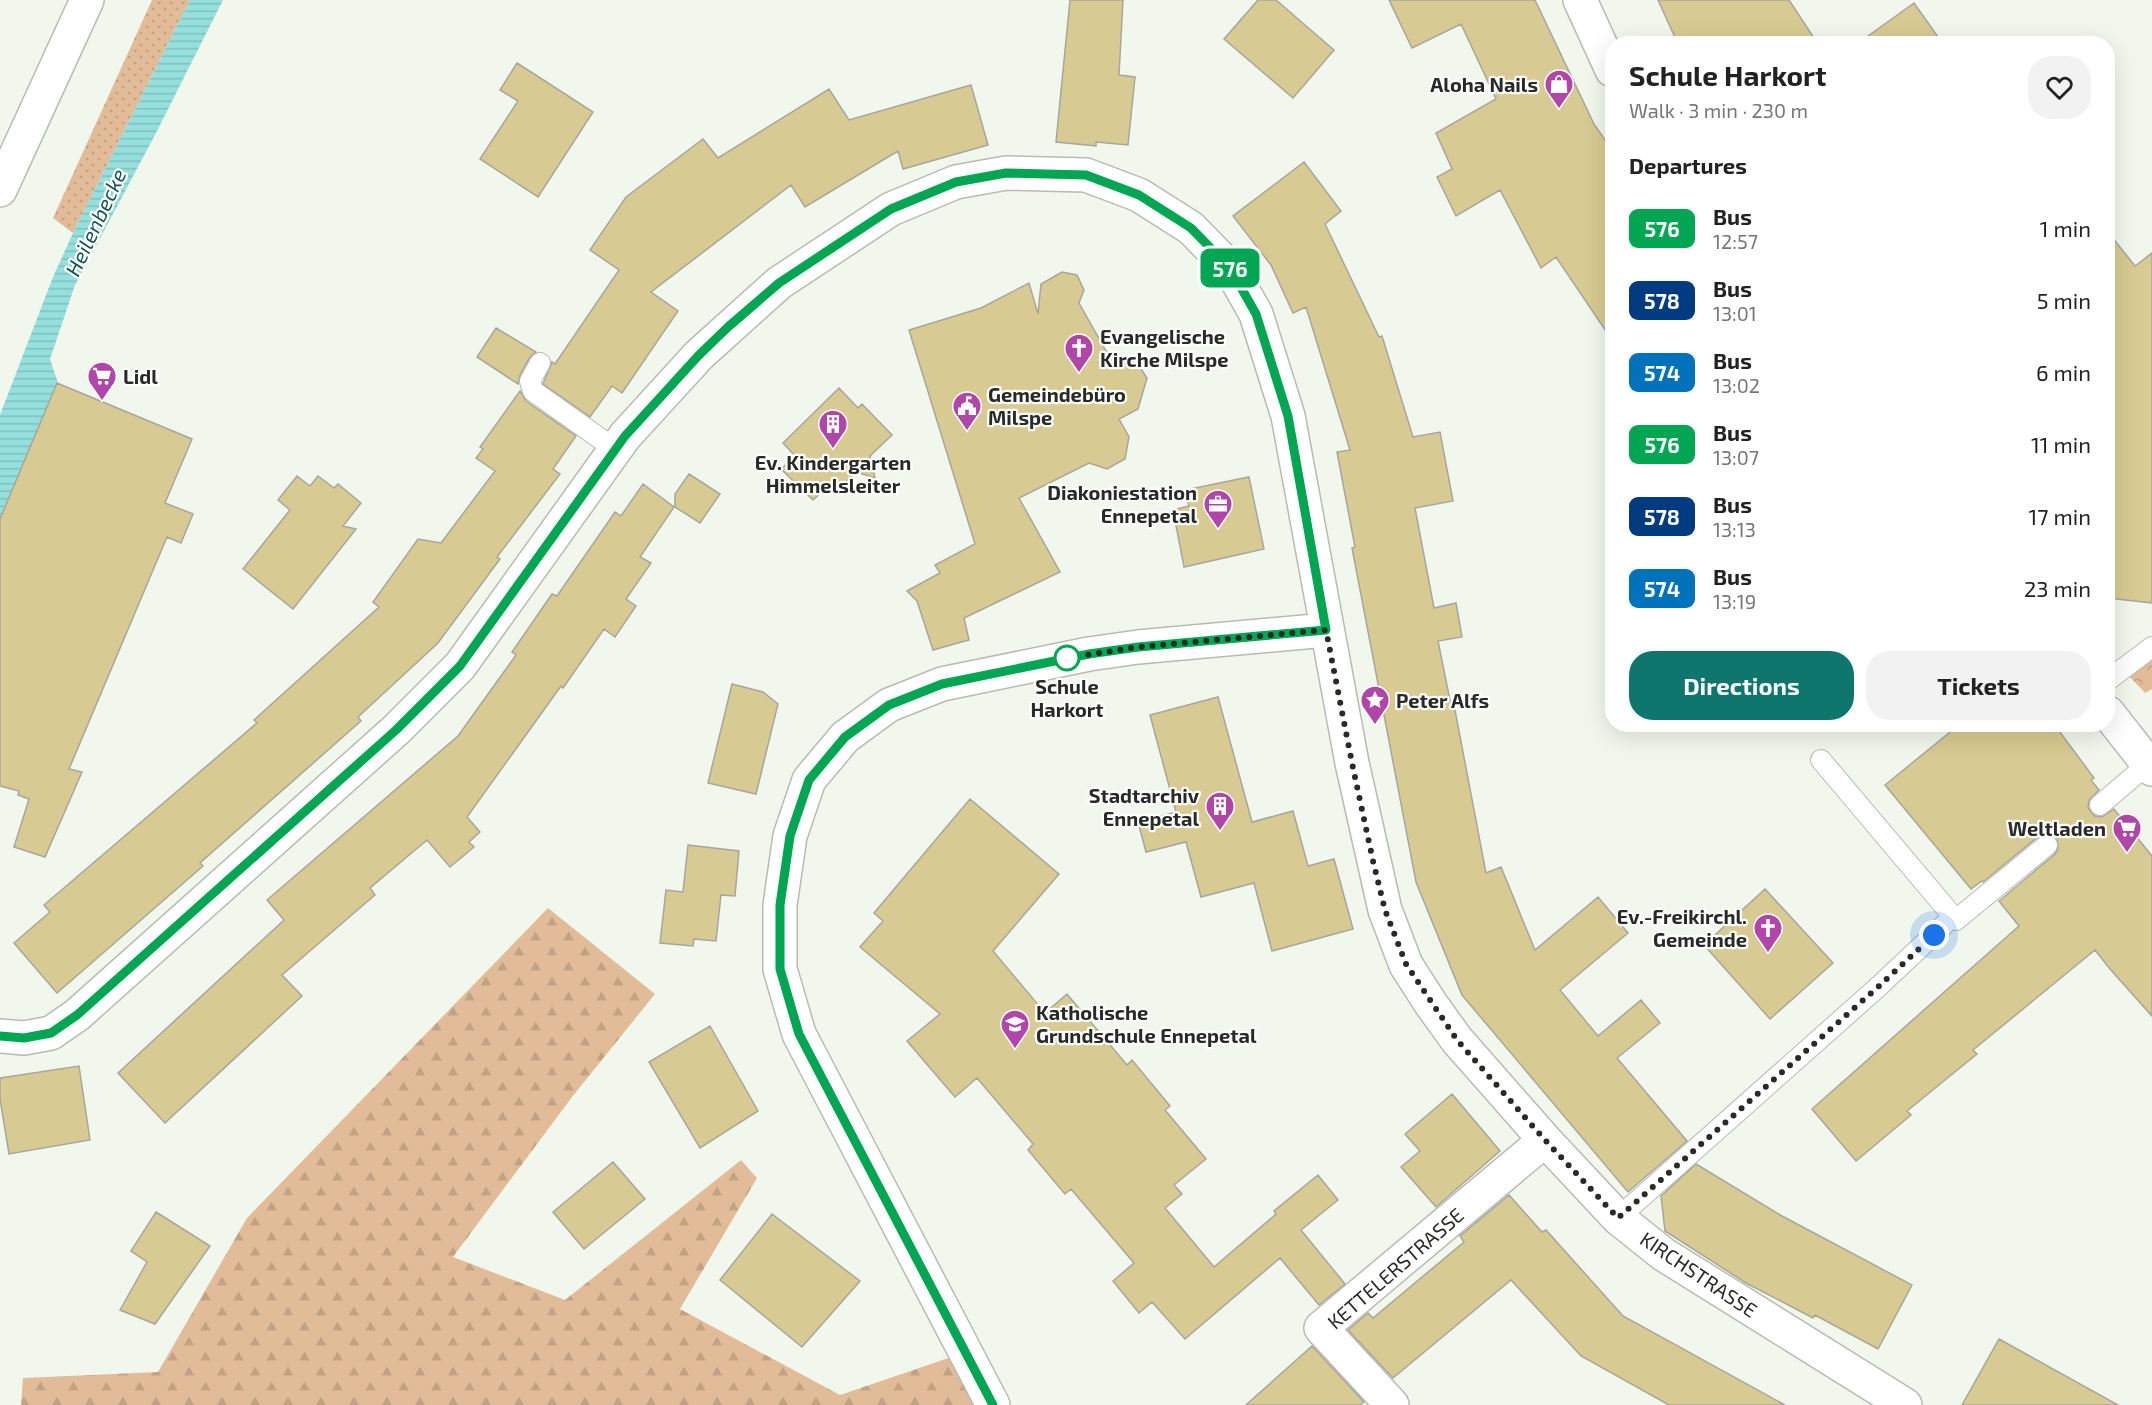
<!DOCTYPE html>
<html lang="en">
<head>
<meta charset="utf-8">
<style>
	:root { --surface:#fff; --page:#f2f2f2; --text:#222; --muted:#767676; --accent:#0f766e }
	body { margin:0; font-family:"Exo 2",sans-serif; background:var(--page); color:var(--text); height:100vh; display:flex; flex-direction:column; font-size:22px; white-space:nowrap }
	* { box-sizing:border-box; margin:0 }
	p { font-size:20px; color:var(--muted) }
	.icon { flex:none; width:33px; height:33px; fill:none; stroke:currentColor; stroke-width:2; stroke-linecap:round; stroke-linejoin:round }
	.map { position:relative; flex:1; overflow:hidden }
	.side { position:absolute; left:1605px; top:36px; width:510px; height:696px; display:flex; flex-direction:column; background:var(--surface); border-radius:24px; box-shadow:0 6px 24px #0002 }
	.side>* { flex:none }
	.badge { padding:0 12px; border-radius:9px; font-size:21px; line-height:39px }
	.you { position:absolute; width:30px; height:30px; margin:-15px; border:4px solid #fff; border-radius:50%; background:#1a73e8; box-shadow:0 0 0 9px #1a73e833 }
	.map>.badge { position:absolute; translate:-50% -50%; box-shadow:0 0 0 3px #fff }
	h2 { padding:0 24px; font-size:22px; line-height:54px }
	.round { display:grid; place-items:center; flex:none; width:63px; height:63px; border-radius:24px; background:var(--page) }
	.summary { display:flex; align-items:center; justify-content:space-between; height:102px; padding:0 24px }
	h1 { font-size:28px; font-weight:700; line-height:45px }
	.primary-button { display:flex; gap:12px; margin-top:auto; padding:12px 24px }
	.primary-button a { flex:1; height:69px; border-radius:24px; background:var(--accent); color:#fff; font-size:24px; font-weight:700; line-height:69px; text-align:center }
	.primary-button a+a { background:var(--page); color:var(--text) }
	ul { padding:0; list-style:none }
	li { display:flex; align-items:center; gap:18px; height:72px; padding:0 24px }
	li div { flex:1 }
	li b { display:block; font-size:22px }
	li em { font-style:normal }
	li .badge { min-width:66px; font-weight:700; text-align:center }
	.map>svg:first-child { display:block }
</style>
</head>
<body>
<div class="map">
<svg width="2152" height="1405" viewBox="0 0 2152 1405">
	<defs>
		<pattern id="grass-dots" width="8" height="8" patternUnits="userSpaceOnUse" patternTransform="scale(1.5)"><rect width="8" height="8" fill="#e2bc99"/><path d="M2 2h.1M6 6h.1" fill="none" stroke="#c2a284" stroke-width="1.8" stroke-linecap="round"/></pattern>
		<pattern id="forest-firs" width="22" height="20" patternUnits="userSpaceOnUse" patternTransform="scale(1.5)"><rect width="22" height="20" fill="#e2bc99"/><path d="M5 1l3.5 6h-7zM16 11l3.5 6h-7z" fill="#c2a284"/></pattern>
		<pattern id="park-crowns" width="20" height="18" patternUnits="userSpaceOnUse" patternTransform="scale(1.5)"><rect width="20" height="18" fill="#e2bc99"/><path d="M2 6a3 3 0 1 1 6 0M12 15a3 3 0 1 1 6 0" fill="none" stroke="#c2a284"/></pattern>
		<pattern id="water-rules" width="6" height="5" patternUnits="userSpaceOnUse" patternTransform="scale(1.5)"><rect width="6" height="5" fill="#95e0dc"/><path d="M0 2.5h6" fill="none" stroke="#80c0bd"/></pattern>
	</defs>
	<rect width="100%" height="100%" fill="#f2f7ed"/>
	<!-- grass -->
	<path fill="url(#grass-dots)" d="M152,0H190L73,233L53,218Z"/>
	<!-- forest -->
	<path fill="url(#forest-firs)" d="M548,908L655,994L572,1097L453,1257L565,1300L741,1160L757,1178L680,1309L840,1395L969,1351L997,1405H21L23,1378L158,1372L247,1218Z"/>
	<!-- park -->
	<path fill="url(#park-crowns)" d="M2152,656V689L2145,693L2126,673Z"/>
	<!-- water -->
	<path fill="url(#water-rules)" d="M190,0H223L155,135L75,285L50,359L58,383L0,520V415L53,277L73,233Z"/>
	<!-- building -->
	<path fill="#d7ca92" stroke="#a8a69c" stroke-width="1.5" d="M1070,0H1123L1119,75L1135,77L1128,145L1096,142V146L1056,142Z
		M1258,0H1276L1334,50L1293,98L1224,39Z
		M1389,0H1535L1594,124L1612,150V340L1556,257L1541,268L1500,190L1456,216L1437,177L1452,169L1436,133L1496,99L1461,24L1412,48Z
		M1658,0H1789L1818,44H1678Z
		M1914,3L1943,44H1857Z
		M517,63L593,112L538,197L480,159L518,101L500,90Z
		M971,85L988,145L903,169L898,151L805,207L791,185L651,292L678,311L622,393L612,386L590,417L543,384L552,362L555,364L619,270L590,250L626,197L703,139L718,158L829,89L849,120Z
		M1304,162L1341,211L1325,224L1379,337L1382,336L1413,437L1440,432L1453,501L1415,508L1434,608L1456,603L1462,637L1438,641L1452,710H1455L1486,873L1501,867L1535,950L1598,897L1628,933L1560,990L1598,1036L1641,1000L1660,1023L1617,1058L1687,1141L1628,1192L1462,995L1416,882L1352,548L1355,547L1337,452L1350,450L1306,307L1293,313L1271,265L1233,216Z
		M2108,232L2135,266L2152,253V603L2108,598Z
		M1062,272L1077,275L1084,290L1079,303L1106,351L1138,364L1147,378L1138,409L1119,419L1129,437L1125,459L1107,469L1089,463L1019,498L1060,572L964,618L969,640L933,650L917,601L907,591L940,573L935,565L975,544L909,330L981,308L1029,283L1038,314L1041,284Z
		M496,328L536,352L530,357L520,375L518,384L477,357Z
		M57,383L192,439L165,503L193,514L181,543L167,537L69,769L82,772L45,857L14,847L29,799L18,795L19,791L0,786V519Z
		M839,388L858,408L862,404L892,435L870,456L875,478L856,472L837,490L828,486L813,500L781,469L795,456L783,443Z
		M520,391L526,401L576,436L553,469L560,474L497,557L500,559L438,643L358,717L361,721L200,863L203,866L57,993L14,943L50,912L44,905L257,723L254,720L379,607L373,602L418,539L441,543L495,471L476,458L483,449L480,447Z
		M689,474L720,494L700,523L675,507V494Z
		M297,476L310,486L318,476L334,488L338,484L361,503L343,526L356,529L293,609L243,569L290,510L278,500Z
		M1249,477L1264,549L1184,567L1173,510L1189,506L1185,490Z
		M643,484L674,507L640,557L651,563L626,599L636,606L615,637L604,629L563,688L561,686L467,817L480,832L469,842L474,847L450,867L427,840L370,888L375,895L282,975L302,996L165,1123L118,1073L284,920L267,900L458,736L516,655L512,652L552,594L557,596L615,512L621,516Z
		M732,684L763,692L778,704L756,794L708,783Z
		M1218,697L1252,822L1293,811L1308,866L1334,859L1353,929L1272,951L1254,883L1201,897L1186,842L1146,852L1138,822L1176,812L1150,715Z
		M1960,724H2054L2094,778L2091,780L2099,790L2089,800L2088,807L2091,812L2095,816L2102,817L2114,809L2152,856V1016L2110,969L2095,950L1973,1050L1977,1054L1907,1111L1911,1115L1856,1161L1812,1109L2019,926L1999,901L2055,854L2058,849L2057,838L2052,834L2046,833L2040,835L1983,882L1982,881L1971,889L1885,785Z
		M970,799L1059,874L993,951L1045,1013L1067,994L1127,1065L1132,1060L1170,1106L1165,1110L1206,1159L1174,1185L1182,1194L1165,1208L1214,1267L1276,1214L1274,1211L1318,1175L1338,1200L1301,1230L1345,1284L1319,1305L1280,1258L1185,1339L1152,1302L1139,1313L1113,1281L1134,1263L1071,1189L1065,1194L1028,1150L1033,1144L977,1078L955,1097L907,1041L940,1014L860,947L883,921L874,913Z
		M688,845L739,851L735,896L721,895L716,941L694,939L693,946L660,943L666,890L683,892Z
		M1765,889L1833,963L1770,1019L1704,945Z
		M710,1026L758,1111L700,1148L649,1062Z
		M79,1066L90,1140L9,1154L0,1099V1078Z
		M1452,1094L1500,1151L1436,1207L1401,1167L1420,1151L1405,1134Z
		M613,1162L645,1199L584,1249L553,1212Z
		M1696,1164L1782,1216L1912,1285L1878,1349L1815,1315L1813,1318L1746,1283L1665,1231L1661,1196Z
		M1509,1195L1542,1232L1546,1230L1623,1316L1785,1405H1669L1581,1356L1511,1280L1393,1378L1348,1330L1368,1313L1373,1318L1464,1242L1460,1236Z
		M156,1212L210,1246L155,1324L120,1310L147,1262L131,1251Z
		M772,1214L860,1281L802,1347L720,1280Z
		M1999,1339L2118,1405H1962Z
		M1312,1346L1364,1402L1360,1405H1246Z"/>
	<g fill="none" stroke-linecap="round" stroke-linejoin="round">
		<!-- lane casing -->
		<g stroke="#b7bbb2" stroke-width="22">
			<path id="lane" d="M540,363L530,381L533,391L615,449
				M2108,680L2152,647
				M1821,760L1956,920L2047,845
				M2100,805L2148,764
				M1618,1218L1878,987L1944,925"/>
		</g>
		<!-- street casing -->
		<g stroke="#b7bbb2" stroke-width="36">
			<path id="street" d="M1580,0L1612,70
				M2108,713L2152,769
				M0,1036L24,1038L51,1033L77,1015L396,730L460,666L625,436L699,355L779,283L891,209L956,182L1006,173L1086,175L1139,195L1191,228L1230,268L1256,314L1288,416L1352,763L1385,910L1406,965L1431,1004L1457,1040L1545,1140L1618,1218L1663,1254L1905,1405
				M993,1405L799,1034L780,969V905L790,836L809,780L845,737L889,705L942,684L1089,654L1138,647L1326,630
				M1392,1405L1321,1328L1545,1140"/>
		</g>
		<!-- primary casing -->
		<g stroke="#b7bbb2" stroke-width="36">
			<path id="primary" d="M0,190L87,0"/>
		</g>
		<!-- lane -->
		<use href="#lane" stroke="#fff" stroke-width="20"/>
		<!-- street -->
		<use href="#street" stroke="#fff" stroke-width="33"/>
		<!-- primary -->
		<use href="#primary" stroke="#fff" stroke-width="33"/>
	</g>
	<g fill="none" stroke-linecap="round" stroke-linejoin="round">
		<!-- line casing -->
		<g stroke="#fff" stroke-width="14">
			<path id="line" d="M0,1036L24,1038L51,1033L77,1015L396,730L460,666L625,436L699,355L728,327L779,283L891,209L956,182L1006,173L1086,175L1139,195L1191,228L1230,268L1256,314L1288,416L1326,630L1138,647L1089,654L942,684L889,705L845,737L809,780L790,836L780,905V969L799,1034L993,1405"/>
		</g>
		<!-- line -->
		<use href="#line" stroke="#00a651" stroke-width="9"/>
		<!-- walk -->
		<path stroke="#282a26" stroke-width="6" stroke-dasharray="0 10.8" d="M1067,658L1138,647L1326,630L1352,763L1373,861L1385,910L1406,964L1457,1040L1545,1140L1618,1218L1878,987L1934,935"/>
	</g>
	<!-- icons -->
	<defs>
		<g id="shop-pin" transform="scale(1.5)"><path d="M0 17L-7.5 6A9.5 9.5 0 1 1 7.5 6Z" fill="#af46a8" stroke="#fff"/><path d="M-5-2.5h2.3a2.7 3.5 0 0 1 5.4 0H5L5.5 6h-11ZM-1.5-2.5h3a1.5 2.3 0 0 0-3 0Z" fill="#fff"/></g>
		<g id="church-pin" transform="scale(1.5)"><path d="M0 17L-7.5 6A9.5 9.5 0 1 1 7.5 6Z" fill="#af46a8" stroke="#fff"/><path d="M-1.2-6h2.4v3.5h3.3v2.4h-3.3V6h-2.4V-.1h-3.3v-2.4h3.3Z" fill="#fff"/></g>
		<g id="supermarket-pin" transform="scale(1.5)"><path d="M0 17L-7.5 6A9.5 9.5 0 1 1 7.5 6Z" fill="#af46a8" stroke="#fff"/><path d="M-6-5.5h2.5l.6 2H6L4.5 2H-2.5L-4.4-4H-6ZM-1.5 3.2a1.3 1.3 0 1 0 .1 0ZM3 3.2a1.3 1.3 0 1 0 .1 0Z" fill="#fff"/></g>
		<g id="civic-pin" transform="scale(1.5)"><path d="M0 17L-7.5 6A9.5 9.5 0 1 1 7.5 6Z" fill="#af46a8" stroke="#fff"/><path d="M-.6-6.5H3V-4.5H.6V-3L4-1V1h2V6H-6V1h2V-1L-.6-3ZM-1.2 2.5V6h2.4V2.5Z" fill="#fff"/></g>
		<g id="building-pin" transform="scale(1.5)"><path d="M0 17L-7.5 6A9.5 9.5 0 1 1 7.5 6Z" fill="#af46a8" stroke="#fff"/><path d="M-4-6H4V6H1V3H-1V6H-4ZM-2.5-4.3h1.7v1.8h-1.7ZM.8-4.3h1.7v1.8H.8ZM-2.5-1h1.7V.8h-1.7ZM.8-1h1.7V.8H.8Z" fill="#fff"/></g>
		<g id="office-pin" transform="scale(1.5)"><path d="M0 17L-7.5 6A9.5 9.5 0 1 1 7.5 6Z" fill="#af46a8" stroke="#fff"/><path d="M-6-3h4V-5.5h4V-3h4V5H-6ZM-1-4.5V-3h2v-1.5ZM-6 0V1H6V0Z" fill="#fff"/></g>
		<g id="sight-pin" transform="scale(1.5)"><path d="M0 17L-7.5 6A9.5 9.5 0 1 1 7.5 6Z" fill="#af46a8" stroke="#fff"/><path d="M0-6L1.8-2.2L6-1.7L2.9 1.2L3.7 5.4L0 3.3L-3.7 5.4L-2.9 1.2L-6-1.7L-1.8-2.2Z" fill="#fff"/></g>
		<g id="school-pin" transform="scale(1.5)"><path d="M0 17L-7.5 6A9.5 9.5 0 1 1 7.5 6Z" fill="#af46a8" stroke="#fff"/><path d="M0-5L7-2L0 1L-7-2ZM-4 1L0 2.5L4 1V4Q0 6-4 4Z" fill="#fff"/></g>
	</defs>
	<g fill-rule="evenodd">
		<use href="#shop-pin" x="1559" y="84"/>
		<use href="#church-pin" x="1079" y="348"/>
		<use href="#supermarket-pin" x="102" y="376"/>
		<use href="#civic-pin" x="967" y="406"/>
		<use href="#building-pin" x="833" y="424"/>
		<use href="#office-pin" x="1218" y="504"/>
		<use href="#sight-pin" x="1375" y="700"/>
		<use href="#building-pin" x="1220" y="806"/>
		<use href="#supermarket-pin" x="2127" y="828"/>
		<use href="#church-pin" x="1768" y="928"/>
		<use href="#school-pin" x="1015" y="1024"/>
	</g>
	<!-- markers -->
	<circle fill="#fff" stroke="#00a651" stroke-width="3" cx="1067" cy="658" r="12"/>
	<g text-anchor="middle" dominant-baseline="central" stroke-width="4.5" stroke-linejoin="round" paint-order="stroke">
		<!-- poi labels -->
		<g font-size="20" font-weight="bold" fill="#282a26" stroke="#fff" text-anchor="end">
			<text x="1538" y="84">Aloha Nails</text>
			<text x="1100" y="336" text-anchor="start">Evangelische<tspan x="1100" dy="23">Kirche Milspe</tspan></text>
			<text x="123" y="376" text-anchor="start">Lidl</text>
			<text x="988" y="394" text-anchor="start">Gemeindebüro<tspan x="988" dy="23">Milspe</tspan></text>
			<text x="833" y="462" text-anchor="middle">Ev. Kindergarten<tspan x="833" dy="23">Himmelsleiter</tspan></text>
			<text x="1197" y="492">Diakoniestation<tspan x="1197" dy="23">Ennepetal</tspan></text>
			<text x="1396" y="700" text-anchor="start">Peter Alfs</text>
			<text x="1199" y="795">Stadtarchiv<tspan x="1199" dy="23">Ennepetal</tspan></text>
			<text x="2106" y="828">Weltladen</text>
			<text x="1747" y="916">Ev.-Freikirchl.<tspan x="1747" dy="23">Gemeinde</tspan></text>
			<text x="1036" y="1012" text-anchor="start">Katholische<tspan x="1036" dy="23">Grundschule Ennepetal</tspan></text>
		</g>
		<!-- stop labels -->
		<g font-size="20" font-weight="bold" fill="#282a26" stroke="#fff">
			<text x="1067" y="686">Schule<tspan x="1067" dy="23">Harkort</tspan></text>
		</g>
		<!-- street labels -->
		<g font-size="20" fill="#282a26" stroke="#fff">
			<text transform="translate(1395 1268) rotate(-41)">KETTELERSTRASSE</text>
			<text transform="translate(1699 1274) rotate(34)">KIRCHSTRASSE</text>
		</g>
		<!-- water labels -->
		<g font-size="21" font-style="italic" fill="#135452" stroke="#fff">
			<text transform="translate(95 222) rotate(-65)">Heilenbecke</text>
		</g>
	</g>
</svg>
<div class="you" style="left:1934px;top:935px"></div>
<b class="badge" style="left:1230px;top:268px;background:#00a651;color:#fff">576</b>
<section class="side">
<div class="summary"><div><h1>Schule Harkort</h1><p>Walk · 3 min · 230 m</p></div><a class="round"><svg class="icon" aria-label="heart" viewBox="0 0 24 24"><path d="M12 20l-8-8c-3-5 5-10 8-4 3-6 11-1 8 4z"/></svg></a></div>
<h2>Departures</h2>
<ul>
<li><span class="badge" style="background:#00a651;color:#fff">576</span><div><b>Bus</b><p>12:57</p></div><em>1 min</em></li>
<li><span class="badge" style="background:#003b80;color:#fff">578</span><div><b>Bus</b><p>13:01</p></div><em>5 min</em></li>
<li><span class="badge" style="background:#0072bc;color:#fff">574</span><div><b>Bus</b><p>13:02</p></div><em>6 min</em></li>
<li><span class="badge" style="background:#00a651;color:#fff">576</span><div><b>Bus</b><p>13:07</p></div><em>11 min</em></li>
<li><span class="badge" style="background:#003b80;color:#fff">578</span><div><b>Bus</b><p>13:13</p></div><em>17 min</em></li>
<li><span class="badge" style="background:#0072bc;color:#fff">574</span><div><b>Bus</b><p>13:19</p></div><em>23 min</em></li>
</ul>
<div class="primary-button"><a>Directions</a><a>Tickets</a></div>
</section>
</div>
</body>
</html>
